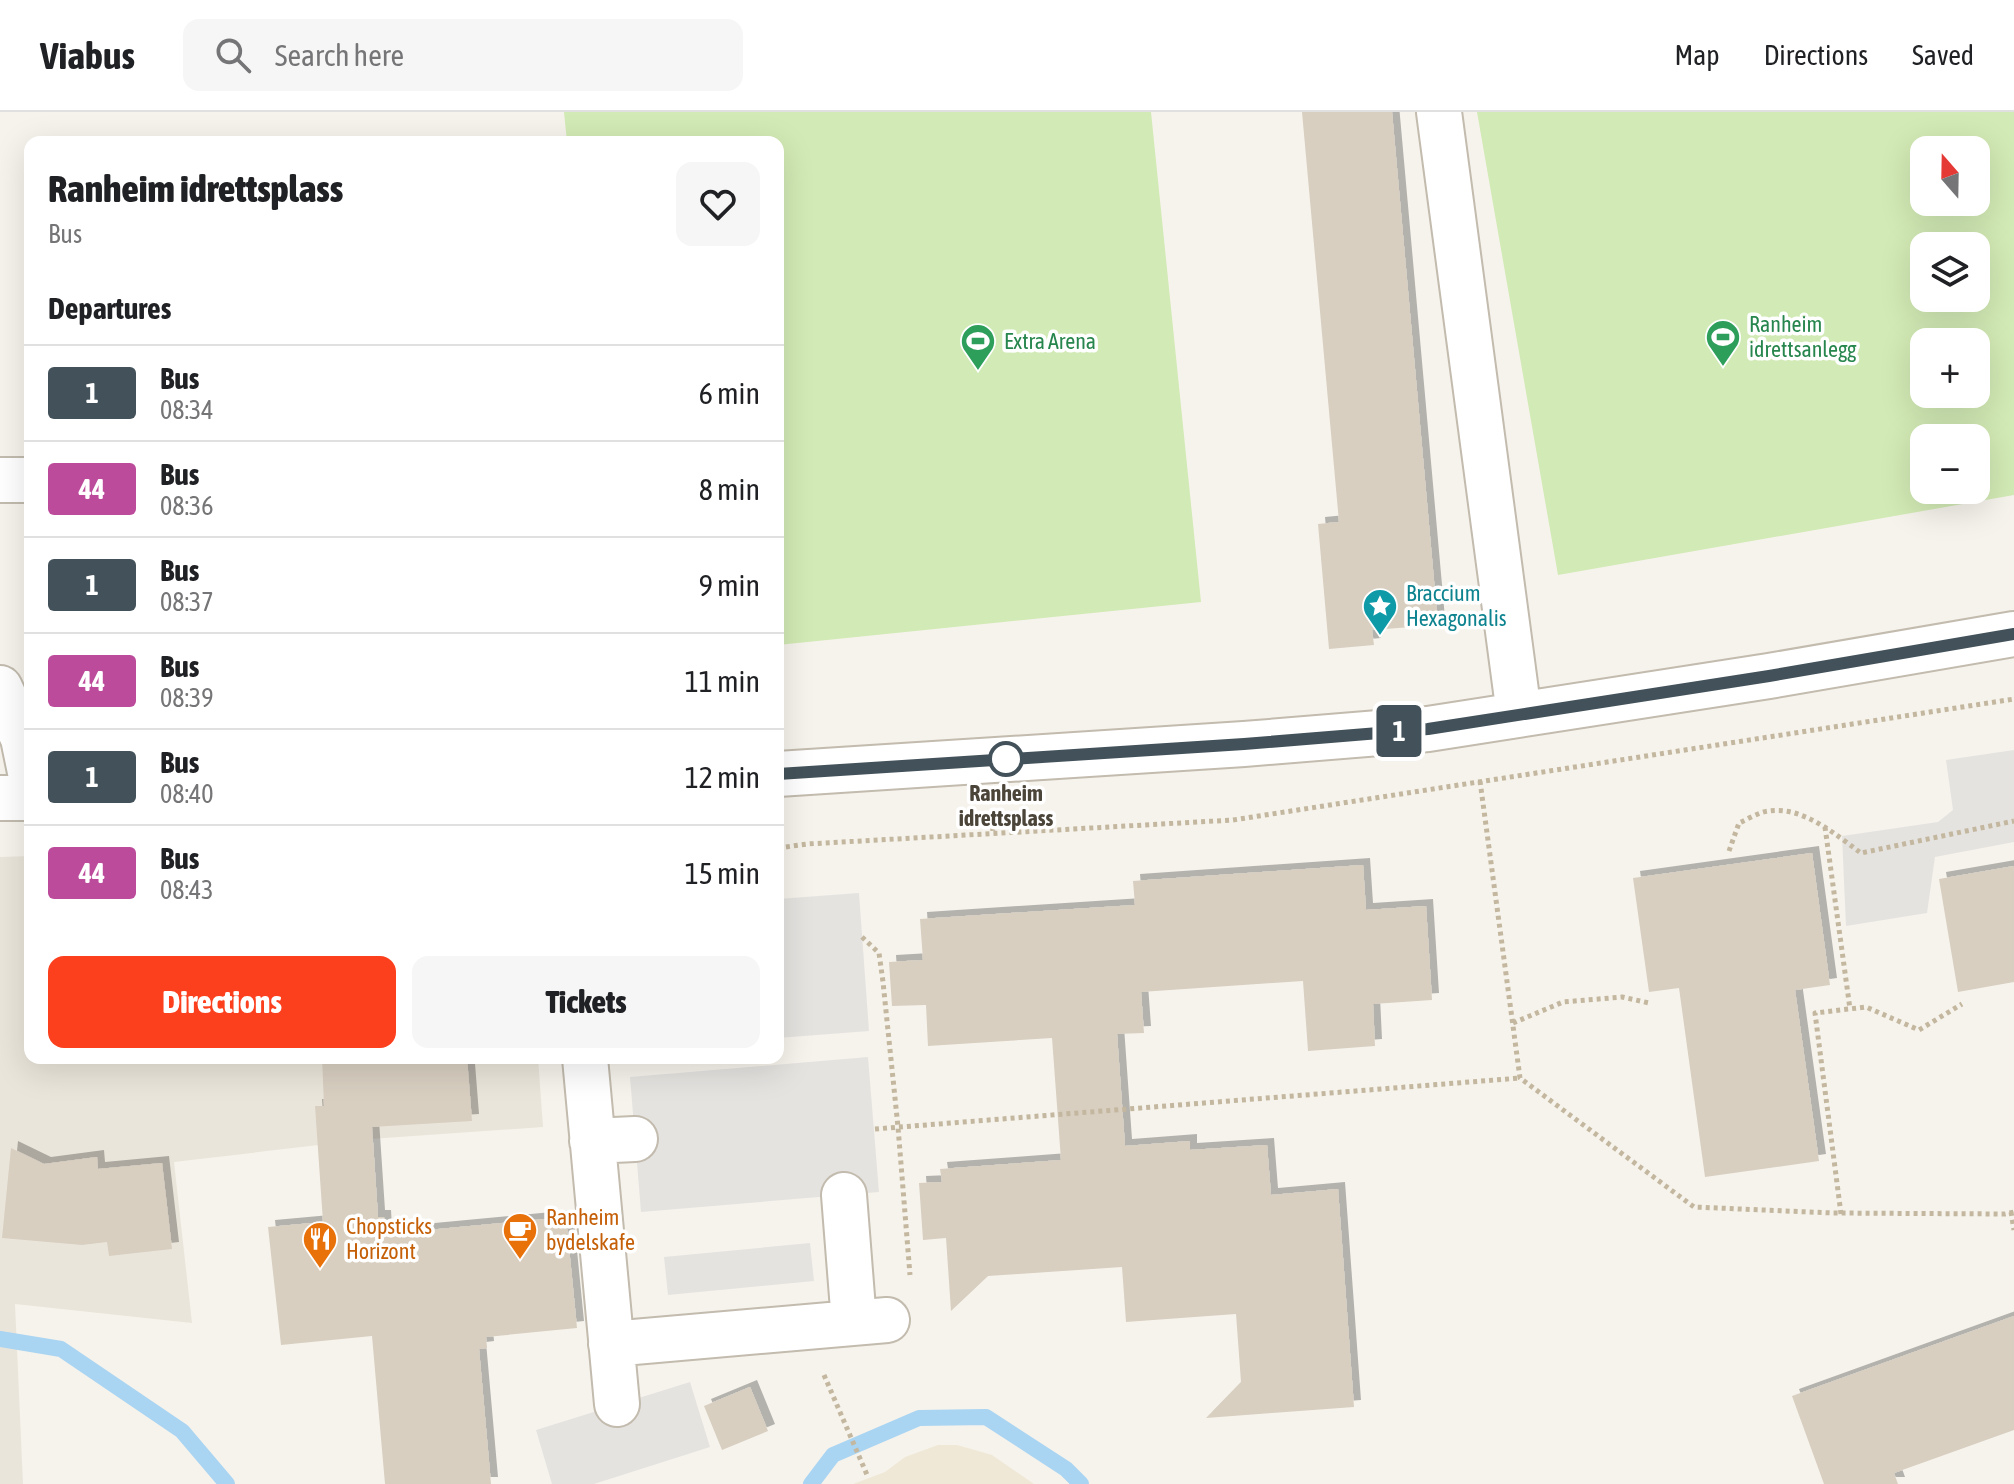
<!DOCTYPE html>
<html lang="en">
<head>
<meta charset="utf-8">
<style>
	:root { --surface:#fff; --page:#f6f6f6; --text:#202124; --muted:#757577; --line:#e0e0e0; --accent:#fc3f1d }
	body { margin:0; font-family:"Asap Condensed",sans-serif; background:var(--page); color:var(--text); height:100vh; display:flex; flex-direction:column; font-size:30px; white-space:nowrap }
	* { box-sizing:border-box; margin:0 }
	p { font-size:26px; color:var(--muted) }
	.icon { flex:none; width:44px; height:44px; fill:none; stroke:currentColor; stroke-width:2; stroke-linecap:round; stroke-linejoin:round }
	.map { position:relative; flex:1; overflow:hidden }
	.panel { position:absolute; left:24px; top:24px; width:760px; height:928px; display:flex; flex-direction:column; background:var(--surface); border-radius:16px; box-shadow:0 8px 32px #0002 }
	.panel>* { flex:none }
	.badge { padding:0 16px; border-radius:6px; font-size:28px; line-height:52px }
	.needle { width:52px; rotate:340deg }
	.fabs { position:absolute; left:1910px; top:24px; display:grid; gap:16px }
	.fabs a { display:grid; place-items:center; width:80px; height:80px; border-radius:16px; background:var(--surface); box-shadow:0 8px 32px #0002; font-size:40px }
	.map>.badge { position:absolute; translate:-50% -50%; box-shadow:0 0 0 4px #fff }
	h2 { padding:0 24px; font-size:30px; line-height:72px }
	.round { display:grid; place-items:center; flex:none; width:84px; height:84px; border-radius:16px; background:var(--page) }
	.headline { display:flex; align-items:center; justify-content:space-between; height:136px; padding:0 24px }
	h1 { font-size:38px; font-weight:800; line-height:60px }
	.primary-button { display:flex; gap:16px; margin-top:auto; padding:16px 24px }
	.primary-button a { flex:1; height:92px; border-radius:16px; background:var(--accent); color:#fff; font-size:32px; font-weight:800; line-height:92px; text-align:center }
	.primary-button a+a { background:var(--page); color:var(--text) }
	ul { padding:0; list-style:none }
	li { display:flex; align-items:center; gap:24px; height:96px; padding:0 24px; border-top:2px solid var(--line) }
	li div { flex:1 }
	li b { display:block; font-size:30px }
	li em { font-style:normal }
	li .badge { min-width:88px; font-weight:700; text-align:center }
	header { display:flex; align-items:center; gap:48px; box-sizing:border-box; height:112px; padding:0 40px; background:var(--surface); border-bottom:2px solid var(--line) }
	header strong { font-size:38px }
	nav { display:flex; gap:44px; margin-inline-start:auto; font-size:28px }
	.search { width:560px; height:72px; background:var(--page); display:flex; align-items:center; gap:20px; box-sizing:border-box; padding:0 28px; border-radius:16px; color:var(--muted); font-size:30px }
	.map>svg:first-child { display:block }
</style>
</head>
<body>
<header>
<strong>Viabus</strong>
<div class="search"><svg class="icon" aria-label="search" viewBox="0 0 24 24"><circle cx="10" cy="10" r="6"/><path d="M15 15l6 6"/></svg>Search here</div>
<nav><a>Map</a><a>Directions</a><a>Saved</a></nav>
</header>
<div class="map">
<svg width="2014" height="1372" viewBox="0 0 2014 1372">
	<defs>
		<filter id="shadow"><feDropShadow dx="7" dy="-7" stdDeviation="0" flood-color="#0004"/></filter>
	</defs>
	<rect width="100%" height="100%" fill="#f6f3ec"/>
	<!-- residential -->
	<path fill="#eae5da" d="M30,744V946H538L543,1015L370,1027L174,1050L192,1211L15,1192L23,1372H0V745Z"/>
	<!-- education -->
	<path fill="#efe8d6" d="M938,1333H957L992,1343L1034,1372H853L885,1360L905,1345Z"/>
	<!-- green -->
	<path fill="#d2eab5" fill-rule="evenodd" d="M564,0H1151L1201,490L778,533V30H567Z
		M1477,0H2014V383L1558,463ZM1924,38H1976V90H1924ZM1924,134H1976V186H1924ZM1924,230H1976V282H1924ZM1924,326H1976V378H1924Z"/>
	<!-- parking -->
	<path fill="#e5e3e0" d="M2014,638V730L1935,745L1927,801L1846,814L1842,724L1938,710L1953,698L1946,648Z
		M859,781L869,919L778,926V787Z
		M868,945L879,1080L641,1100L630,965Z
		M810,1131L814,1169L668,1183L664,1145Z
		M690,1270L710,1335L594,1372H552L536,1318Z"/>
	<g fill="none" stroke-linecap="round" stroke-linejoin="round">
		<!-- stream -->
		<path stroke="#a9d4f2" stroke-width="16" d="M0,1227L61,1237L182,1319L227,1372
			M811,1372L833,1343L919,1306L986,1305L1066,1357L1081,1372"/>
	</g>
	<!-- building -->
	<path fill="#d8cfc1" filter="url(#shadow)" d="M1302,0H1392L1438,513L1372,518L1374,533L1329,537L1318,412L1339,410Z
		M1812,741L1830,873L1795,878L1819,1049L1705,1065L1679,876L1649,880L1633,766Z
		M1363,753L1366,798L1426,794L1432,888L1373,892L1375,934L1308,939L1303,869L1141,880L1144,921L1117,922L1125,1034L1190,1029V1038L1267,1033L1271,1083L1338,1077L1354,1295L1206,1306L1241,1270L1236,1202L1126,1210L1122,1155L988,1164L951,1199L946,1126L923,1128L919,1071L942,1070L940,1057L1061,1048L1052,926L928,934L926,893L892,894L889,850L923,848L920,807L1135,793L1133,769Z
		M2014,754V870L1958,880L1939,767Z
		M322,946H467L472,1009L372,1015L378,1105H384L385,1122L566,1105L577,1216L486,1225L487,1236L479,1237L491,1372H385L372,1224L281,1233L268,1115L323,1110L315,994H324Z
		M11,1036L44,1052L97,1045L98,1057L162,1051L172,1137L109,1144L107,1130L82,1133L2,1126Z
		M2014,1204V1318L1894,1361L1898,1372H1824L1792,1284Z
		M750,1275L768,1319L722,1338L704,1294Z"/>
	<g fill="none" stroke-linecap="round" stroke-linejoin="round">
		<!-- minor casing -->
		<g stroke="#c2bbae" stroke-width="48">
			<path id="minor" d="M1439,0L1519,602
				M0,368H30
				M0,576L23,626L30,660
				M778,662L1244,632L1428,617L1769,564L2014,522
				M0,686H30
				M585,946L617,1292
				M592,1029L635,1027
				M844,1083L854,1210
				M611,1232L887,1208"/>
		</g>
		<!-- path -->
		<path stroke="#c4b79f" stroke-width="5" stroke-dasharray="4 4" stroke-linecap="butt" d="M1480,669L1520,966L1694,1095L1833,1101L2005,1102L2014,1100
			M992,699L993,722
			M1825,715L1850,897
			M778,736L807,732L1233,708L2014,587
			M1729,739L1739,711C1748,707 1759,700 1769,699C1803,694 1836,723 1861,741L2014,709
			M862,825L879,841L883,870L898,1015L910,1163
			M1513,911L1563,890L1622,885L1649,891
			M875,1017L1520,966
			M2011,1100L2014,1118
			M1841,1102L1815,901L1866,895L1919,918L1962,892
			M824,1263L868,1365"/>
		<!-- minor -->
		<use href="#minor" stroke="#fff" stroke-width="44"/>
	</g>
	<g fill="none" stroke-linecap="round" stroke-linejoin="round">
		<!-- line casing -->
		<g stroke="#fff" stroke-width="18">
			<path id="line" d="M778,662L1244,632L1428,617L1769,564L2014,522"/>
		</g>
		<!-- line -->
		<use href="#line" stroke="#43525a" stroke-width="12"/>
	</g>
	<!-- icons -->
	<defs>
		<g id="stadium-pin" transform="scale(1.8)"><path d="M0 17L-7.5 6A9.5 9.5 0 1 1 7.5 6Z" fill="#2e9e5b" stroke="#fff"/><path d="M0-5a6.5 5 0 1 0 0 10a6.5 5 0 1 0 0-10ZM-3.5-1.8h7v3.6h-7Z" fill="#fff"/></g>
		<g id="sight-pin" transform="scale(1.8)"><path d="M0 17L-7.5 6A9.5 9.5 0 1 1 7.5 6Z" fill="#0f9aa8" stroke="#fff"/><path d="M0-6L1.8-2.2L6-1.7L2.9 1.2L3.7 5.4L0 3.3L-3.7 5.4L-2.9 1.2L-6-1.7L-1.8-2.2Z" fill="#fff"/></g>
		<g id="cafe-pin" transform="scale(1.8)"><path d="M0 17L-7.5 6A9.5 9.5 0 1 1 7.5 6Z" fill="#e8710a" stroke="#fff"/><path d="M-5.5-4.5H6V0H3Q3 3.5 0 3.5H-2.5Q-5.5 3.5-5.5 0ZM3-3.2v2h1.7v-2ZM-6 4.5H4V6H-6Z" fill="#fff"/></g>
		<g id="restaurant-pin" transform="scale(1.8)"><path d="M0 17L-7.5 6A9.5 9.5 0 1 1 7.5 6Z" fill="#e8710a" stroke="#fff"/><path d="M-5-6h1v4h1v-4h1v4h1v-4h1v5L-1.5 .5V6h-2V.5L-5-1ZM5-6V6H3V1.5H1.5Q1.5-4 5-6Z" fill="#fff"/></g>
	</defs>
	<g fill-rule="evenodd">
		<use href="#stadium-pin" x="1723" y="225"/>
		<use href="#stadium-pin" x="978" y="229"/>
		<use href="#sight-pin" x="1380" y="494"/>
		<use href="#cafe-pin" x="520" y="1118"/>
		<use href="#restaurant-pin" x="320" y="1127"/>
	</g>
	<!-- markers -->
	<circle fill="#fff" stroke="#43525a" stroke-width="4" cx="1006" cy="647" r="16"/>
	<g text-anchor="middle" dominant-baseline="central" stroke-width="7" stroke-linejoin="round" paint-order="stroke">
		<!-- leisure labels -->
		<g font-size="22" fill="#27864d" stroke="#fff" text-anchor="start">
			<text x="1749" y="212">Ranheim<tspan x="1749" dy="25">idrettsanlegg</tspan></text>
			<text x="1004" y="229">Extra Arena</text>
		</g>
		<!-- culture labels -->
		<g font-size="22" fill="#0d838f" stroke="#fff" text-anchor="start">
			<text x="1406" y="481">Braccium<tspan x="1406" dy="25">Hexagonalis</tspan></text>
		</g>
		<!-- stop labels -->
		<g font-size="22" font-weight="bold" fill="#4b4439" stroke="#fff">
			<text x="1006" y="681">Ranheim<tspan x="1006" dy="25">idrettsplass</tspan></text>
		</g>
		<!-- food labels -->
		<g font-size="22" fill="#c56008" stroke="#fff" text-anchor="start">
			<text x="546" y="1105">Ranheim<tspan x="546" dy="25">bydelskafe</tspan></text>
			<text x="346" y="1114">Chopsticks<tspan x="346" dy="25">Horizont</tspan></text>
		</g>
	</g>
</svg>
<div class="fabs">
<a><svg class="needle" viewBox="-14 -14 28 28"><path d="M0-13l5 13h-10z" fill="#e53935"/><path d="M0 13l5-13h-10z" fill="#757577"/></svg></a>
<a><svg class="icon" aria-label="layers" viewBox="0 0 24 24"><path d="M12 4l9 5-9 5-9-5zM3 14l9 5 9-5"/></svg></a>
<a>+</a>
<a>−</a>
</div>
<b class="badge" style="left:1399px;top:619px;background:#43525a;color:#fff">1</b>
<section class="panel">
<div class="headline"><div><h1>Ranheim idrettsplass</h1><p>Bus</p></div><a class="round"><svg class="icon" aria-label="heart" viewBox="0 0 24 24"><path d="M12 20l-8-8c-3-5 5-10 8-4 3-6 11-1 8 4z"/></svg></a></div>
<h2>Departures</h2>
<ul>
<li><span class="badge" style="background:#43525a;color:#fff">1</span><div><b>Bus</b><p>08:34</p></div><em>6 min</em></li>
<li><span class="badge" style="background:#bd4b9b;color:#fff">44</span><div><b>Bus</b><p>08:36</p></div><em>8 min</em></li>
<li><span class="badge" style="background:#43525a;color:#fff">1</span><div><b>Bus</b><p>08:37</p></div><em>9 min</em></li>
<li><span class="badge" style="background:#bd4b9b;color:#fff">44</span><div><b>Bus</b><p>08:39</p></div><em>11 min</em></li>
<li><span class="badge" style="background:#43525a;color:#fff">1</span><div><b>Bus</b><p>08:40</p></div><em>12 min</em></li>
<li><span class="badge" style="background:#bd4b9b;color:#fff">44</span><div><b>Bus</b><p>08:43</p></div><em>15 min</em></li>
</ul>
<div class="primary-button"><a>Directions</a><a>Tickets</a></div>
</section>
</div>
</body>
</html>
